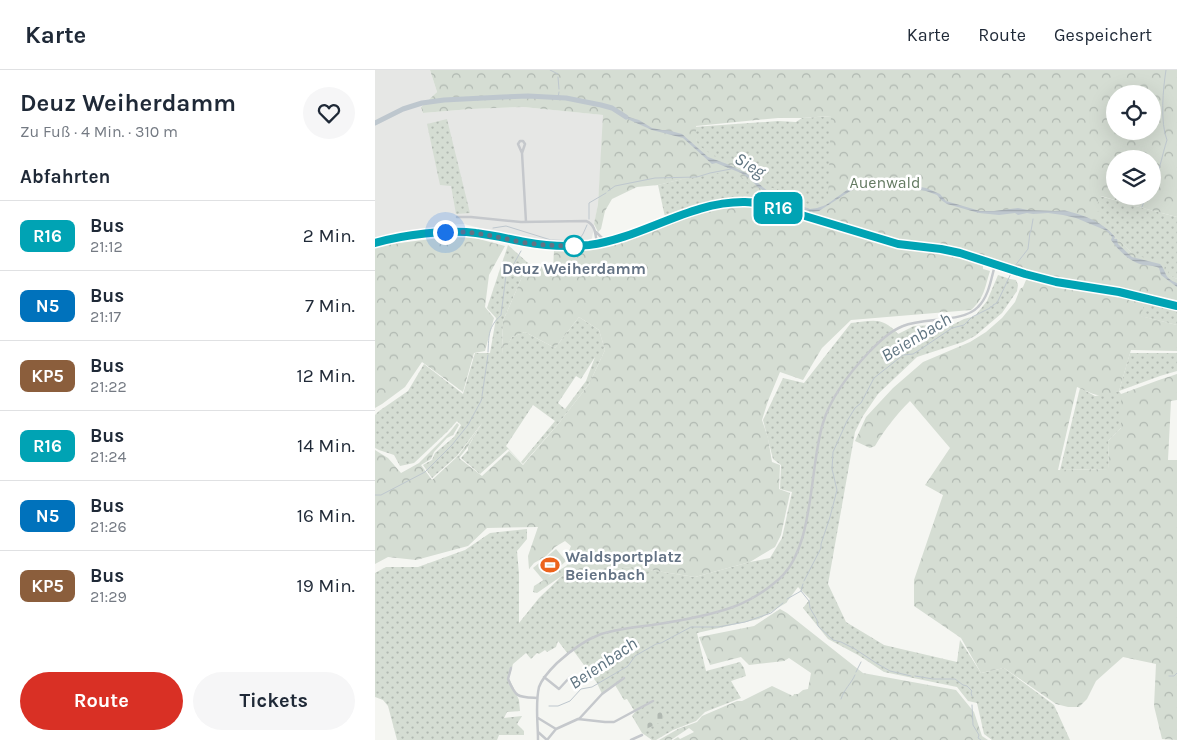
<!DOCTYPE html>
<html lang="de">
<head>
<meta charset="utf-8">
<style>
	:root { --surface:#fff; --page:#f6f6f7; --text:#1f2937; --muted:#747a83; --line:#e0e1e3; --accent:#d93025 }
	body { margin:0; font-family:Karla,sans-serif; background:var(--page); color:var(--text); height:100vh; display:flex; flex-direction:column; font-size:19px; white-space:nowrap }
	* { box-sizing:border-box; margin:0 }
	p { font-size:16px; color:var(--muted) }
	.icon { flex:none; width:28px; height:28px; fill:none; stroke:currentColor; stroke-width:2; stroke-linecap:round; stroke-linejoin:round }
	.map { position:relative; flex:1; overflow:hidden }
	.drawer { display:flex; flex-direction:column; background:var(--surface); width:375px }
	.drawer>* { flex:none }
	.badge { padding:0 10px; border-radius:8px; font-size:18px; line-height:32px }
	.buttons { position:absolute; left:731px; top:15px; display:grid; gap:10px }
	.buttons a { display:grid; place-items:center; width:55px; height:55px; border-radius:50%; background:var(--surface); box-shadow:0 5px 20px #0002; font-size:25px }
	.you { position:absolute; width:25px; height:25px; margin:-12px; border:4px solid #fff; border-radius:50%; background:#1a73e8; box-shadow:0 0 0 8px #1a73e833 }
	.map>.badge { position:absolute; translate:-50% -50%; box-shadow:0 0 0 2px #fff }
	h2 { padding:0 20px; font-size:19px; line-height:45px }
	.round { display:grid; place-items:center; flex:none; width:52px; height:52px; border-radius:26px; background:var(--page) }
	.headline { display:flex; align-items:center; justify-content:space-between; height:85px; padding:0 20px }
	h1 { font-size:24px; font-weight:700; line-height:38px }
	.cta { display:flex; gap:10px; margin-top:auto; padding:10px 20px }
	.cta a { flex:1; height:58px; border-radius:30px; background:var(--accent); color:#fff; font-size:20px; font-weight:700; line-height:58px; text-align:center }
	.cta a+a { background:var(--page); color:var(--text) }
	ul { padding:0; list-style:none }
	li { display:flex; align-items:center; gap:15px; height:70px; padding:0 20px; border-top:1px solid var(--line) }
	li div { flex:1 }
	li b { display:block; font-size:19px }
	li em { font-style:normal }
	li .badge { min-width:55px; font-weight:700; text-align:center }
	header { display:flex; align-items:center; gap:30px; box-sizing:border-box; height:70px; padding:0 25px; background:var(--surface); border-bottom:1px solid var(--line) }
	header strong { font-size:24px }
	nav { display:flex; gap:28px; margin-inline-start:auto; font-size:18px }
	main { display:flex; flex:1; min-height:0 }
	.map>svg:first-child { display:block }
</style>
</head>
<body>
<header>
<strong>Karte</strong>
<nav><a>Karte</a><a>Route</a><a>Gespeichert</a></nav>
</header>
<main>
<section class="drawer">
<div class="headline"><div><h1>Deuz Weiherdamm</h1><p>Zu Fuß · 4 Min. · 310 m</p></div><a class="round"><svg class="icon" aria-label="heart" viewBox="0 0 24 24"><path d="M12 20l-8-8c-3-5 5-10 8-4 3-6 11-1 8 4z"/></svg></a></div>
<h2>Abfahrten</h2>
<ul>
<li><span class="badge" style="background:#00a3b4;color:#fff">R16</span><div><b>Bus</b><p>21:12</p></div><em>2 Min.</em></li>
<li><span class="badge" style="background:#0072bc;color:#fff">N5</span><div><b>Bus</b><p>21:17</p></div><em>7 Min.</em></li>
<li><span class="badge" style="background:#8b5e3c;color:#fff">KP5</span><div><b>Bus</b><p>21:22</p></div><em>12 Min.</em></li>
<li><span class="badge" style="background:#00a3b4;color:#fff">R16</span><div><b>Bus</b><p>21:24</p></div><em>14 Min.</em></li>
<li><span class="badge" style="background:#0072bc;color:#fff">N5</span><div><b>Bus</b><p>21:26</p></div><em>16 Min.</em></li>
<li><span class="badge" style="background:#8b5e3c;color:#fff">KP5</span><div><b>Bus</b><p>21:29</p></div><em>19 Min.</em></li>
</ul>
<div class="cta"><a>Route</a><a>Tickets</a></div>
</section>
<div class="map">
<svg width="802" height="670" viewBox="0 0 802 670">
	<defs>
		<pattern id="grass-dots" width="8" height="8" patternUnits="userSpaceOnUse" patternTransform="scale(1.25)"><rect width="8" height="8" fill="#d5ddd3"/><path d="M2 2h.1M6 6h.1" fill="none" stroke="#b0b8b1" stroke-width="1.8" stroke-linecap="round"/></pattern>
		<pattern id="forest-crowns" width="20" height="18" patternUnits="userSpaceOnUse" patternTransform="scale(1.25)"><rect width="20" height="18" fill="#d5ddd3"/><path d="M2 6a3 3 0 1 1 6 0M12 15a3 3 0 1 1 6 0" fill="none" stroke="#b0b8b1"/></pattern>
		<pattern id="cemetery-stones" width="16" height="16" patternUnits="userSpaceOnUse" patternTransform="scale(1.25)"><rect width="16" height="16" fill="#d5ddd3"/><path d="M2 7V4a2 2 0 0 1 4 0v3zM10 15v-3a2 2 0 0 1 4 0v3z" fill="#b0b8b1"/></pattern>
		<pattern id="water-rules" width="6" height="5" patternUnits="userSpaceOnUse" patternTransform="scale(1.25)"><rect width="6" height="5" fill="#bec7ce"/><path d="M0 2.5h6" fill="none" stroke="#9ea6ad"/></pattern>
	</defs>
	<rect width="100%" height="100%" fill="#f5f6f2"/>
	<!-- built -->
	<path fill="#e6e7e5" d="M0,0H55L62,22L46,37L48,43L96,39L148,37L229,45L223,134L217,168L214,172L185,174L151,170L89,154L70,155L0,169Z"/>
	<!-- grass -->
	<path fill="url(#grass-dots)" fill-rule="evenodd" d="M457,46L744,218L671,207L586,182L515,166L446,148L390,131L351,130L310,143L290,147L283,115L355,97L324,80L318,57L403,51L421,52L427,48Z
		M72,49L95,143L81,144L76,116L65,115L52,54Z
		M725,126L775,140L802,147V209L793,205L759,185L734,160L726,154L719,140Z
		M133,175L153,193L128,251L127,284L137,267L150,262L180,278L204,247L224,260L230,280L214,314L184,353L148,394L133,379L105,404L86,388L93,380V377L107,353L82,386L57,408L48,395L57,390L60,383L79,367L86,355L82,351L73,361L39,393L25,396L19,385L4,380L0,378V345L4,341L33,321L49,294L88,324L100,283H115L121,248L112,238ZM220,287L211,311L190,339L183,333L201,306L206,309ZM158,335L180,351L146,392L131,376Z
		M623,205L635,209L641,210L643,215L642,221L627,243L600,266L588,272L542,287L503,324L488,346L480,362L453,514L471,552L509,575L582,592L585,570L606,603L629,598L679,635L695,670H617L609,664L602,633L593,631L582,617L509,602L483,585L453,569L428,538L435,529L423,517L411,533L384,549L322,563L331,601L365,592L369,598L371,606L356,611L366,628L330,642L321,651L298,660L281,670H277L267,663L257,646L260,642L252,629L249,630L240,615L227,624L222,613L198,580L193,584L183,571L181,577L172,582L170,580L164,584L162,583L156,589L151,583L138,594L134,608L144,630L145,641L132,642L129,648L147,646L142,654L149,661V665H124L122,670H22L13,636L8,630L0,627V503L11,497H43L90,480L115,463L152,459V469L142,481L144,504V553L164,528L188,505L256,497L320,507L375,492L395,488L407,468L417,422L405,419L406,395L398,389L388,350L408,308L429,313L476,253C498,251 507,246 523,264L539,256L579,254L589,249L600,246L612,231Z
		M770,231L783,233L802,239V255L765,246Z
		M755,283H802V301L785,306L744,321L746,324V358L733,371L734,399L685,400L705,318L720,326L744,321Z"/>
	<!-- forest -->
	<path fill="url(#forest-crowns)" fill-rule="evenodd" d="M55,0H802V147L775,140L726,126L720,140L726,143V151L756,182L767,187L787,192L789,196L792,198L794,205L802,209V234L751,220L745,219L740,220L702,213L660,204L628,194L592,182L519,170L487,159L444,148L394,132L379,131L382,121L368,108L355,101L317,108L308,109L283,115L262,117L237,129L230,141L226,159L223,162L219,154L223,134L228,45L148,37L96,39L48,43L46,37L62,22ZM740,24H778V61H740ZM456,46L453,131L440,135L433,134L427,132L412,120L401,119L391,116L376,102L369,98L336,84L323,75L321,67V56L403,48H427ZM740,89H778V126H740Z
		M354,135H373L392,138L506,172L548,182L582,186L608,195V199L615,201C610,217 609,229 596,240L476,250L447,278L428,310L405,302L393,331L387,350L393,368L397,392L405,395L404,419L415,423L406,465L400,477L375,492L320,507L256,497L188,505L162,523L158,522L159,516L191,496L197,490L194,481L196,476L190,471L180,477L170,487L159,493L154,499L153,486L163,457L112,458L93,476L41,490L13,487L0,494V380L13,388L26,403L44,393L75,362L82,353L84,355L78,365L72,368L59,382L56,389L46,395L57,410L83,386L107,353L92,378L84,388L107,406L134,381L148,395L184,353L214,314L230,280L224,260L204,247L180,278L150,262L137,267L127,286L128,251L153,193L178,200L179,181L223,176Z
		M89,165L130,176L114,205L110,237L119,248L110,281L99,283L88,322L47,292L30,317L7,334L0,338V178L8,175Z
		M654,208L770,231L766,246L802,255V281L756,280L744,321C723,329 721,325 702,317L683,400L734,399L733,371L746,358V324L784,310L802,304V330L796,331L793,390H802V670L787,669L779,636L781,594L748,587L721,611L712,629L704,637H693L681,634L629,598L606,603L586,568L539,536V510L568,425L550,415L575,378L535,331C521,345 510,359 500,376L495,378L480,371L491,347L518,318L548,292L595,272L611,262L627,248L640,232L645,219L648,217L651,210Z
		M405,539L412,543L488,603L581,620L599,642L607,666L613,670H298L303,667L305,669L319,662L314,658L296,670H284L303,659L322,652L327,646L362,631H367L397,616L418,626L419,624H423L428,620L433,619L435,609L436,603L414,588L409,591L374,595L366,587L335,595L324,567L379,556Z"/>
	<!-- cemetery -->
	<path fill="url(#cemetery-stones)" d="M284,638L290,650L267,661L261,652Z"/>
	<!-- pitch -->
	<path fill="#d5ddd3" d="M181,479L191,491L169,511L158,498Z"/>
	<!-- water -->
	<path fill="url(#water-rules)" d="M247,45L264,50L277,58L287,60H292L307,64L333,87L352,94L371,103L395,123L410,128L426,136L435,139L442,138L451,135L479,115L491,111L497,110L513,111L551,118L565,124L571,131L605,141H619L643,138L653,140C661,140 672,141 680,141C684,141 688,140 692,141C709,145 728,152 740,167L739,169H742L743,174L757,187L785,194C792,201 788,208 802,213V217L786,205L784,198C778,195 774,196 768,195C755,192 744,181 736,170L737,167L733,162L730,160L701,148L688,145L673,143L658,144L652,143L643,145L640,143L624,145L604,143L572,134L566,130L562,125L551,121L502,113L489,115L480,118L444,141L438,142L431,140L398,127L383,117L374,108L366,103L341,93L337,94L308,68L277,60L250,48Z"/>
	<g fill="none" stroke-linecap="round" stroke-linejoin="round">
		<!-- stream -->
		<path stroke="#bec7ce" stroke-width="1" d="M175,0L183,4
			M183,7L184,19
			M183,28L184,22
			M778,117C784,104 787,85 792,70C785,53 788,18 791,0
			M233,121L240,116L280,108L322,107L335,103L356,99
			M767,137L771,126
			M214,149V133L231,123
			M118,158L131,156L176,170L203,171L208,164L212,155
			M113,282C114,264 113,258 126,245L131,205L137,197L146,181
			M107,326L113,285
			M0,425H6L50,402L77,375L93,355L106,331L107,328
			M429,511L446,478V474L455,447L462,420L457,399L458,382L472,351L480,338L486,333L499,308L528,285L538,284L543,281L577,258L589,255L597,247L615,238V237L618,236V235L622,233L639,197L653,179L655,162L656,161L658,149
			M426,521L434,531L435,538L442,550L443,556L458,570L466,572L480,579L501,593L515,601L536,606
			M412,529L426,521L428,514
			M481,602L486,592
			M540,606L558,609H580L588,615L592,616L597,621L596,623L597,626
			M794,606H799L802,603
			M466,629C469,619 476,614 480,605
			M597,635L598,655L604,665L603,668L606,670
			M174,636H183L195,631L206,619L217,617L253,596L260,586L281,574L286,573L316,557H343L370,552L396,543L408,533"/>
		<!-- river -->
		<path stroke="#bec7ce" stroke-width="5" d="M0,53L28,39L47,33L69,30L128,27L153,26L191,28L226,35L237,38L251,47"/>
		<!-- secondary casing -->
		<g stroke="#b7bbc0" stroke-width="6">
			<path id="secondary" d="M0,173L45,165L79,161L101,163L150,172L178,176L213,175L243,168L323,140L340,136L363,133H378L400,137L523,174L567,179L585,183L646,203L681,212L744,222L802,236"/>
		</g>
		<!-- minor -->
		<path stroke="#c5c8cc" stroke-width="2.5" d="M147,83L143,74L145,71H148L150,74L147,83L151,152
			M82,147H96L146,152L211,151C221,155 220,164 222,173
			M221,162L227,168L235,169
			M136,598L133,609C141,628 143,627 162,628
			M169,607L184,619L195,607
			M163,648L181,659L203,649L230,652H239L278,631
			M204,649L227,624L249,608
			M163,662L172,670
			M163,670C163,653 160,634 164,617C167,608 175,600 182,593C194,582 210,570 226,564C242,559 260,557 277,555C304,551 333,546 358,537C375,531 390,521 403,510C440,479 434,397 448,353C456,326 476,301 495,281C504,272 515,261 528,256C549,247 588,253 603,237C614,226 616,209 620,195
			M172,670L181,659
			M256,670L267,665"/>
		<!-- secondary -->
		<use href="#secondary" stroke="#fff" stroke-width="4"/>
	</g>
	<g fill="none" stroke-linecap="round" stroke-linejoin="round">
		<!-- line casing -->
		<g stroke="#fff" stroke-width="11">
			<path id="line" d="M0,173C27,165 73,159 101,163C118,165 134,169 150,172C171,176 192,177 214,175C268,168 315,131 370,132C381,132 390,135 400,137L523,174L566,179L585,183L650,204L681,212L744,222L802,236"/>
		</g>
		<!-- line -->
		<use href="#line" stroke="#00a3b4" stroke-width="8"/>
		<!-- walk -->
		<path stroke="#637284" stroke-width="5" stroke-dasharray="0 9" d="M70,162C99,160 124,168 152,173C168,175 183,176 199,176"/>
	</g>
	<!-- icons -->
	<defs>
		<g id="stadium-bare" transform="scale(1.5)"><path d="M0-5a6.5 5 0 1 0 0 10a6.5 5 0 1 0 0-10ZM-3.5-1.8h7v3.6h-7Z" fill="#ec631c" stroke="#fff" stroke-width="2.5" paint-order="stroke"/></g>
	</defs>
	<g fill-rule="evenodd">
		<use href="#stadium-bare" x="175" y="495"/>
	</g>
	<!-- markers -->
	<circle fill="#fff" stroke="#00a3b4" stroke-width="2.5" cx="199" cy="176" r="10"/>
	<g text-anchor="middle" dominant-baseline="central" stroke-width="5" stroke-linejoin="round" paint-order="stroke">
		<!-- park labels -->
		<g font-size="16" fill="#647b62" stroke="#fff">
			<text x="510" y="112">Auenwald</text>
		</g>
		<!-- stop labels -->
		<g font-size="16" font-weight="bold" fill="#637284" stroke="#fff">
			<text x="199" y="198">Deuz Weiherdamm</text>
		</g>
		<!-- poi labels -->
		<g font-size="16" font-weight="bold" fill="#637284" stroke="#fff" text-anchor="start">
			<text x="190" y="486">Waldsportplatz<tspan x="190" dy="18">Beienbach</tspan></text>
		</g>
		<!-- water labels -->
		<g font-size="18" font-style="italic" fill="#5f7481" stroke="#fff">
			<text transform="translate(375 95) rotate(31)">Sieg</text>
			<text transform="translate(541 267) rotate(-31)">Beienbach</text>
			<text transform="translate(228 593) rotate(-34)">Beienbach</text>
		</g>
	</g>
</svg>
<div class="buttons">
<a><svg class="icon" aria-label="locate" viewBox="0 0 24 24"><circle cx="12" cy="12" r="6"/><path d="M12 2v4M12 18v4M2 12h4M18 12h4"/></svg></a>
<a><svg class="icon" aria-label="layers" viewBox="0 0 24 24"><path d="M12 4l9 5-9 5-9-5zM3 14l9 5 9-5"/></svg></a>
</div>
<div class="you" style="left:70px;top:162px"></div>
<b class="badge" style="left:403px;top:138px;background:#00a3b4;color:#fff">R16</b>
</div>
</main>
</body>
</html>
